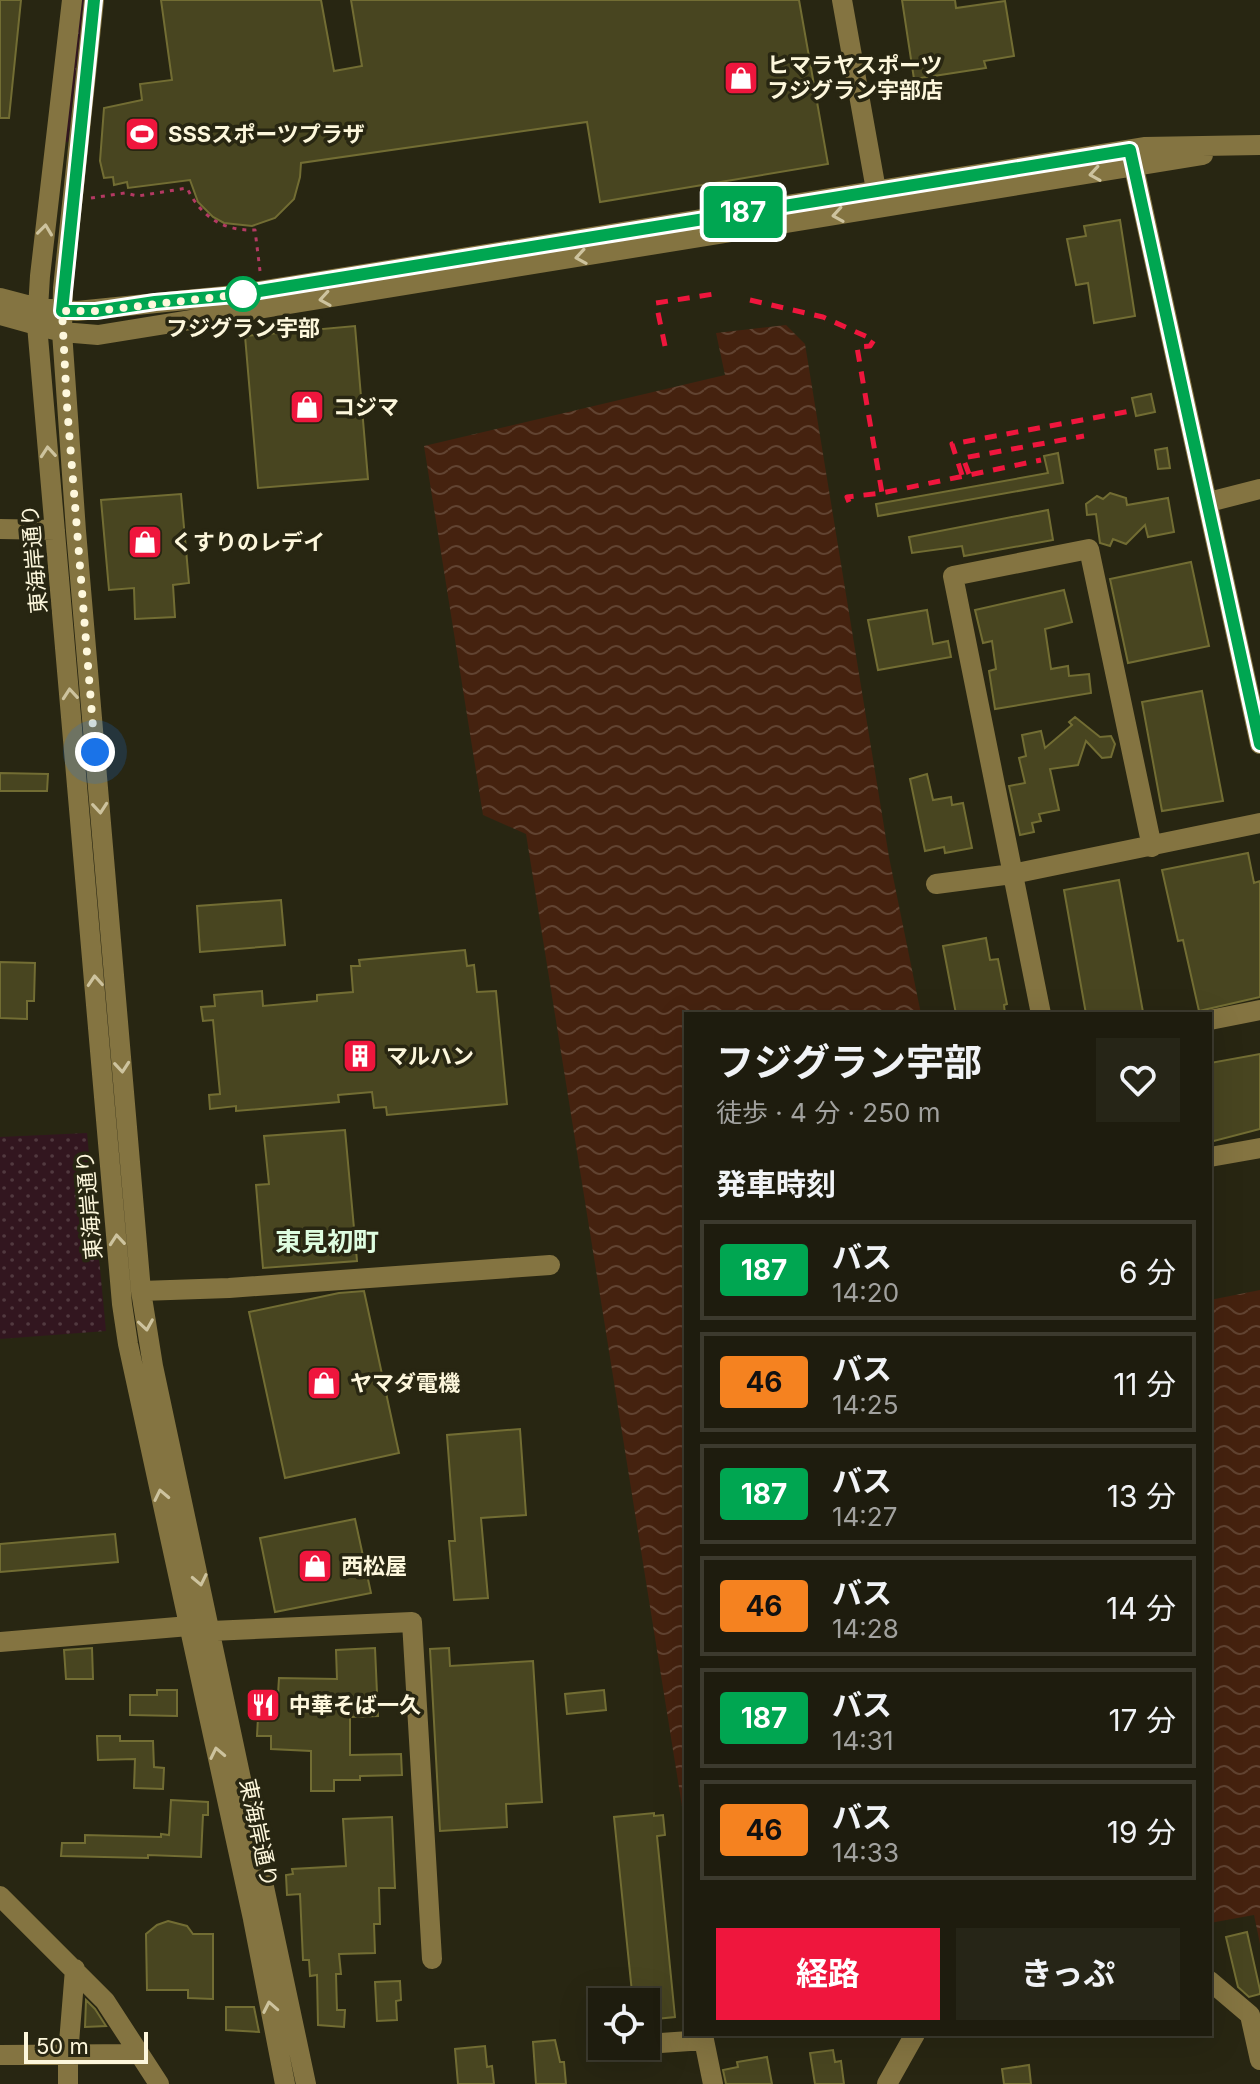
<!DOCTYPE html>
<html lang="ja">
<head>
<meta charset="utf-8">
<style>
	:root { --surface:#1e1c0e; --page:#262517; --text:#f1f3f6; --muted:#a1a19e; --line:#3c3a2e; --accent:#ef163d }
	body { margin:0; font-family:Inter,"Noto Sans JP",sans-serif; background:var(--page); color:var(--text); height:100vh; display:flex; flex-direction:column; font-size:30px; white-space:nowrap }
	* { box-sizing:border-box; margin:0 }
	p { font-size:26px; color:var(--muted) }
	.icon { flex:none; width:44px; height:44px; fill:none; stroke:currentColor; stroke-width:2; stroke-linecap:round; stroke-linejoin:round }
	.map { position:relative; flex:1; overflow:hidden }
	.details { position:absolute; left:684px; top:1012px; width:528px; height:1024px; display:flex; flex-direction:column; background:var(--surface); border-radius:0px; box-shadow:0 8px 32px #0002,0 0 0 2px var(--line) }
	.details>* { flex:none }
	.badge { padding:0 16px; border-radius:6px; font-size:28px; line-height:52px }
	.buttons { position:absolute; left:588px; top:1988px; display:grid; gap:16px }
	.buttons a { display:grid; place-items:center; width:72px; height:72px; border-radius:0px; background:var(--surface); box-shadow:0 8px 32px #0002,0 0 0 2px var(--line); font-size:40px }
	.scale { position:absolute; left:24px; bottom:20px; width:124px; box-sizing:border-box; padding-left:8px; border:4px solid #fdf7dc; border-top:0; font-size:22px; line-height:28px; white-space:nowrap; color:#fdf7dc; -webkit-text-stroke:6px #282612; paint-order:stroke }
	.you { position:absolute; width:40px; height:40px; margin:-20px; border:6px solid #fff; border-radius:50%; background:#1a73e8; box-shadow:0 0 0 12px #1a73e833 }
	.map>.badge { position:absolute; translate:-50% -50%; box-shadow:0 0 0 4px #fff }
	h2 { padding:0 32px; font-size:30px; line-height:72px }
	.round { display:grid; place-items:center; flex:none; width:84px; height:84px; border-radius:0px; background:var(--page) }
	.head { display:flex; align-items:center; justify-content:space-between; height:136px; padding:0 32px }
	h1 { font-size:38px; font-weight:700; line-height:60px }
	.primary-button { display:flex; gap:16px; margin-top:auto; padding:16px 32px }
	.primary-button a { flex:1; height:92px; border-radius:0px; background:var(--accent); color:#fff; font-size:32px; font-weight:700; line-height:92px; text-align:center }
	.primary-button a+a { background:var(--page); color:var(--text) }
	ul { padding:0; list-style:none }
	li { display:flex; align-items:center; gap:24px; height:100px; margin:0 16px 12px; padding:0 16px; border:4px solid var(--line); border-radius:0px }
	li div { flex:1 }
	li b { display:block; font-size:30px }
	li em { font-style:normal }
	li .badge { min-width:88px; font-weight:700; text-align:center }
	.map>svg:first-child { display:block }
</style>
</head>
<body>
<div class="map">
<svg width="1260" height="2084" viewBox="0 0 1260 2084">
	<defs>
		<pattern id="grass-tufts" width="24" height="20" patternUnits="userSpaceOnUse" patternTransform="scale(2)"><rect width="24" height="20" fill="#32161f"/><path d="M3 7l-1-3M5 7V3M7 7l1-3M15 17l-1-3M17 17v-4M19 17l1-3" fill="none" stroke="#51393f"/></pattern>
		<pattern id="park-dots" width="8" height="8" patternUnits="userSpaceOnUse" patternTransform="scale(2)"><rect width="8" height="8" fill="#32161f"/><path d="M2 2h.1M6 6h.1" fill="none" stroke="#51393f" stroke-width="1.8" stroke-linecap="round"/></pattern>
		<pattern id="water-waves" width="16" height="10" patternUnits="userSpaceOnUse" patternTransform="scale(2)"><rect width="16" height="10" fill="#45220f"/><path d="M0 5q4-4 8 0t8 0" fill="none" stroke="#614331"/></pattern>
	</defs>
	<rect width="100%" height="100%" fill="#282612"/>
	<!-- grass -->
	<path fill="url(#grass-tufts)" d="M79,0H84L68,142H62Z"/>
	<!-- park -->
	<path fill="url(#park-dots)" d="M87,1133L106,1331L0,1339V1137Z"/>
	<!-- water -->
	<path fill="url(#water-waves)" d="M786,325L805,344L889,857L921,1014H686V1831L526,834L483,815L424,446L725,375L716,333Z
		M1260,1290V1944L1254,1915L1210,1923V1300Z"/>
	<!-- building -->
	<path fill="#484520" stroke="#726d33" stroke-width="2" d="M0,0H21L9,118H0Z
		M161,0H321L334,71L362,66L351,0H799L828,164L600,202L587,122L301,163L300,177L294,199L275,218L252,226L224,223L213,217L198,202L190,180L128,188L127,182L114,185L113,177L104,178L100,161L104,108L142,100L140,84L172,80Z
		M902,0H955L956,8L1005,1L1014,56L984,61L986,68L914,79Z
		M1120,220L1135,316L1094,323L1088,283L1076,285L1067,239L1086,236L1084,226Z
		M355,326L368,479L258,488L245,336Z
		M1151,394L1155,412L1136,416L1132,398Z
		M1167,448L1170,468L1158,469L1155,450Z
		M1058,453L1063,483L878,516L876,504L1048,473L1044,456Z
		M1110,493L1126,498L1127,505L1168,498L1174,532L1148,537L1145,525L1126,544L1113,539L1110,546L1100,543L1096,514L1087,515L1086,504L1097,496L1103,499Z
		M181,494L189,583L173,585L175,617L135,619L134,588L109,590L101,500Z
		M1048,510L1053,540L964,556L962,546L912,553L909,537Z
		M1191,562L1209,646L1128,663L1110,579Z
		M1064,590L1072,622L1045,629L1051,669L1068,666L1069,676L1089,674L1091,693L995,709L989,671L996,669L992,641L983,643L975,610Z
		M927,610L933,644L948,641L951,657L878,670L868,620Z
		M1202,691L1223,801L1162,811L1142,702Z
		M1075,717L1100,737L1111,736L1115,744L1111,757L1102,758L1086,741L1078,765L1050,769L1059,810L1039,814L1041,821L1032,823L1034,832L1020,835L1009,786L1025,783L1019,758L1026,756L1022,735L1041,731L1045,748L1072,725L1069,722Z
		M0,773L48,774L47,791H0Z
		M927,774L933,800L951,797L952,805L963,803L972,848L945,853L944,847L925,851L910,779Z
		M1248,853L1254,883L1260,881V997L1199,1011L1183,940L1178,941L1162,870Z
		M1119,880L1143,1012L1086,1014L1064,890Z
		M281,900L285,945L200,952L197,906Z
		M986,938L990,960L998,959L1007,1004L1004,1005L1005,1014H956L943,946Z
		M465,950L467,966L474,965L477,992L496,991L507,1104L387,1115L386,1107L374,1108L372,1092L338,1095L339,1102L236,1111V1106L210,1109L209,1095L220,1094L213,1020L203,1021L201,1007L215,1006L214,995L262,991L263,1006L317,1001V995L353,992L351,966H360L359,960Z
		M0,962L35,963L34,1001H27V1019L0,1018Z
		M1260,1054V1129L1210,1142V1063Z
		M345,1130L357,1261L263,1268L256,1185L269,1184L264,1136Z
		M364,1291L399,1453L285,1478L249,1312L339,1293Z
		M520,1429L526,1515L481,1518L488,1598L454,1600L449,1541H455L447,1435Z
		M355,1519L371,1593L275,1612L260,1538Z
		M115,1534L118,1562L0,1572V1544Z
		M92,1648L93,1679H66L64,1650Z
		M375,1648L378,1716L350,1717V1755L401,1754L402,1775L360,1776V1780H334V1791H311V1751L271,1749V1736H257L258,1717H254V1693L278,1694L279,1678L337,1679L336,1650Z
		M449,1648L450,1666L533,1661L542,1802L506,1804L507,1827L440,1831L430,1649Z
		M157,1690H177V1716L130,1715V1695H157Z
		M604,1690L606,1710L567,1714L565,1694Z
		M97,1736H120V1741H153L154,1767L164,1768L163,1789L134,1788L135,1759L98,1760Z
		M171,1800L208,1802V1815H203L201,1857L148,1855V1858L61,1856L62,1843H85V1835L161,1837V1834L169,1835Z
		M654,1813V1816L663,1815L665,1835L657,1836L675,2017L646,2020V2002H633L614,1817Z
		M392,1817L395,1888H379L380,1924H374L375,1953L339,1954L341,1974H336L337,2010H345L344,2027L318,2025L317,1975L310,1976L309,1960H303L300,1894L287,1895L286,1875L293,1874L292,1869L346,1866L343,1819Z
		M168,1921L187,1926L193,1934H213V1999L188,1998V1990H147L146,1934L157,1925Z
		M1247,1932L1260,1990V1994L1249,1997L1238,1987L1226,1937Z
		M400,1981L401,2000L396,2001L397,2020L377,2021L375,1982Z
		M86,2000L95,2009L106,2026L85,2027Z
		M226,2007H254L259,2032L226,2030Z
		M555,2040L560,2062H564L566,2084H536L533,2042Z
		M485,2046L487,2067L492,2066L494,2084H458L455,2049Z
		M833,2050L835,2062L841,2061L844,2084H815L810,2053Z
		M767,2057L772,2084H726L723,2070L738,2067L737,2062Z
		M1029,2065L1031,2084H1004L1002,2069Z"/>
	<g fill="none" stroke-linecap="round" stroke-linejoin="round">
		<!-- path -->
		<path stroke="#b43963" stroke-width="3" stroke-dasharray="4 6" stroke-linecap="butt" d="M91,198L125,193L138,196L187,188C201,217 223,231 255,230L260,271"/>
		<!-- minor -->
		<path stroke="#847441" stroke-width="20" d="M72,0L40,276L37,325L122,1304L128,1344L253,1919L285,2084
			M94,0L63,288L62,332L76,531L141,1291L153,1366L306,2084
			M842,0L878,201
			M1131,154L1260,744
			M0,298L38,308L77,311L235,295L1144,147L1260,145
			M0,315L62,332L98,335L1203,155
			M1209,502L1260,489
			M0,529L55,530
			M936,884L1012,874L1260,823
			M1041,1014L953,576L1089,549L1152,847
			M1210,1020L1260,1010
			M1210,1157L1260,1148
			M141,1291L229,1288L550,1265
			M0,1642L189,1626L211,1631L412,1622L432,1959
			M0,1896L105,2001L159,2084
			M1210,1981L1250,2015L1260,2060
			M646,2044L704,2040L713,2084
			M617,2046H622
			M0,2055L138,2054
			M68,2084V2055L75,1969
			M887,2084L915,2034"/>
		<!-- rail -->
		<path stroke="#ef163d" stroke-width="5" stroke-dasharray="12 10" stroke-linecap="butt" d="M750,300L823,317L874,340L870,346L857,347L882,493
			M665,346L656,303L714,294
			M969,474L963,458L1084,436
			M962,475L952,444L1131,411
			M849,502L847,497L882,493L1041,460"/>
	</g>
	<!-- one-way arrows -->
	<defs><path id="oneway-chevron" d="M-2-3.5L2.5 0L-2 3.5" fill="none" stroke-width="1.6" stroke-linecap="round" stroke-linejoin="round" transform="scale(2)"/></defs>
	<g stroke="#cdc39e">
		<use href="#oneway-chevron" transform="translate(1095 174) rotate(171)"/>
		<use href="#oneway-chevron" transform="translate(838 215) rotate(171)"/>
		<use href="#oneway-chevron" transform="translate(45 230) rotate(-83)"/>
		<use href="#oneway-chevron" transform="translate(581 257) rotate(171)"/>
		<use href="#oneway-chevron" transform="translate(325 299) rotate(171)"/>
		<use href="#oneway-chevron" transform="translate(48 452) rotate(-95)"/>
		<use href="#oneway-chevron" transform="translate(70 694) rotate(-95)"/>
		<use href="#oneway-chevron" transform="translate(100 808) rotate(85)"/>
		<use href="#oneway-chevron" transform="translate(95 981) rotate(-94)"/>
		<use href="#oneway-chevron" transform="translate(122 1067) rotate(85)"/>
		<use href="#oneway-chevron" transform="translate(117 1240) rotate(-95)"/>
		<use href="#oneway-chevron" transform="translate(146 1325) rotate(81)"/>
		<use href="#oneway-chevron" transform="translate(161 1495) rotate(-102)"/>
		<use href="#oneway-chevron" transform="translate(200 1580) rotate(78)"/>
		<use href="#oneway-chevron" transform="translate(217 1753) rotate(-102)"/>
		<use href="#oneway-chevron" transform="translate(270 2007) rotate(-101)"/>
	</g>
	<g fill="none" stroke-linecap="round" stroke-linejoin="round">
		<!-- line casing -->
		<g stroke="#fff" stroke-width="18">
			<path id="line" d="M94,0L62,311H96L155,302L235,295L1130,150L1260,744"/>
		</g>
		<!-- line -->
		<use href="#line" stroke="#00a651" stroke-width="12"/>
		<!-- walk -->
		<path stroke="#fdf7dc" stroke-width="8" stroke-dasharray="0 14.4" d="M95,752L67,406L62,311H96L243,294"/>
	</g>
	<!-- icons -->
	<defs>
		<g id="shop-square" transform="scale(1.8)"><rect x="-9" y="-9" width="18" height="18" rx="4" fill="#ef163d" stroke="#282612"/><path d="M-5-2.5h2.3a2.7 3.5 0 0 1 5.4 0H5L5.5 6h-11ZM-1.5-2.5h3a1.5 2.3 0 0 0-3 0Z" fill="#fff"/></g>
		<g id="stadium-square" transform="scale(1.8)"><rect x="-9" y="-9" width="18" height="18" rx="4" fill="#ef163d" stroke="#282612"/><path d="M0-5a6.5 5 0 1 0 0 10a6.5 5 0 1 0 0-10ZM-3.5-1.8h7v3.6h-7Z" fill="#fff"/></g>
		<g id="building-square" transform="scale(1.8)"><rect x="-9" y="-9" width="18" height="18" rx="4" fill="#ef163d" stroke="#282612"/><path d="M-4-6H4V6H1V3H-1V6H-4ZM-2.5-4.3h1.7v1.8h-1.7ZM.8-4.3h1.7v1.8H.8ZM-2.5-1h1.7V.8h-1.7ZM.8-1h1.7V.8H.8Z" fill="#fff"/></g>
		<g id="restaurant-square" transform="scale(1.8)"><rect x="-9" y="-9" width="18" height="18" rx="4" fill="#ef163d" stroke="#282612"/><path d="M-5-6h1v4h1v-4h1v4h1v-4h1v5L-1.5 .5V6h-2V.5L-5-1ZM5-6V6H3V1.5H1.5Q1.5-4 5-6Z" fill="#fff"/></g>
	</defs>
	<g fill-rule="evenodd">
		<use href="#shop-square" x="741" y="78"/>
		<use href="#stadium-square" x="142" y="134"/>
		<use href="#shop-square" x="307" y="407"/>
		<use href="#shop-square" x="145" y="542"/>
		<use href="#building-square" x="360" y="1056"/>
		<use href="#shop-square" x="324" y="1383"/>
		<use href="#shop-square" x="315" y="1566"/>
		<use href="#restaurant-square" x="263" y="1705"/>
	</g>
	<!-- markers -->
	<circle fill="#fff" stroke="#00a651" stroke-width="4" cx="243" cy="294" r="16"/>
	<g text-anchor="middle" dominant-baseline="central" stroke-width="7" stroke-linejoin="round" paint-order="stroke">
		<!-- poi labels -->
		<g font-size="22" font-weight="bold" fill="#fdf7dc" stroke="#282612" text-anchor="start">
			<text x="767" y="65">ヒマラヤスポーツ<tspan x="767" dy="25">フジグラン宇部店</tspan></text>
			<text x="168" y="134">SSSスポーツプラザ</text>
			<text x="333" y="407">コジマ</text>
			<text x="171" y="542">くすりのレデイ</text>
			<text x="386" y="1056">マルハン</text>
			<text x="350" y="1383">ヤマダ電機</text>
			<text x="341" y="1566">西松屋</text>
			<text x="289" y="1705">中華そば一久</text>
		</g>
		<!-- stop labels -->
		<g font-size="22" font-weight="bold" fill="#fdf7dc" stroke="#282612">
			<text x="243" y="328">フジグラン宇部</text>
		</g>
		<!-- street labels -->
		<g font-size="22" fill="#fdf7dc" stroke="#282612">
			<text transform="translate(34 559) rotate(-95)">東海岸通り</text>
			<text transform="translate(89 1205) rotate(-95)">東海岸通り</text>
			<text transform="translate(259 1833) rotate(78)">東海岸通り</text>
		</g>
		<!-- quarter labels -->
		<g font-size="26" font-weight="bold" fill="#defde0" stroke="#282612">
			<text x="327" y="1241">東見初町</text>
		</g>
	</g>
</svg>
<div class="buttons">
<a><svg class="icon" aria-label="locate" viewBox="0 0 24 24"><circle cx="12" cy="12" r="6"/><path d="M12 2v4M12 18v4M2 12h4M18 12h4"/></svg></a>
</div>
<div class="scale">50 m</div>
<div class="you" style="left:95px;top:752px"></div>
<b class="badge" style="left:743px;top:212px;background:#00a651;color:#fff">187</b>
<section class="details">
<div class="head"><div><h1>フジグラン宇部</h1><p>徒歩 · 4 分 · 250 m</p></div><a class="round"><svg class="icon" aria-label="heart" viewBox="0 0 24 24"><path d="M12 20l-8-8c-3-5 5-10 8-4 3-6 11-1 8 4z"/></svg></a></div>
<h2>発車時刻</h2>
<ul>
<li><span class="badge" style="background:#00a651;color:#fff">187</span><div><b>バス</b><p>14:20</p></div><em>6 分</em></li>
<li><span class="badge" style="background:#f58220;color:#111">46</span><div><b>バス</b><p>14:25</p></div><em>11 分</em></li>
<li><span class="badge" style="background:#00a651;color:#fff">187</span><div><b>バス</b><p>14:27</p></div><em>13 分</em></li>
<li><span class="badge" style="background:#f58220;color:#111">46</span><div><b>バス</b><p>14:28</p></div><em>14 分</em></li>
<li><span class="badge" style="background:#00a651;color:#fff">187</span><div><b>バス</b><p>14:31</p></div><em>17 分</em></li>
<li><span class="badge" style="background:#f58220;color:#111">46</span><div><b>バス</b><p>14:33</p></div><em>19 分</em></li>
</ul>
<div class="primary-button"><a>経路</a><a>きっぷ</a></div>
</section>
</div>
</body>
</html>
